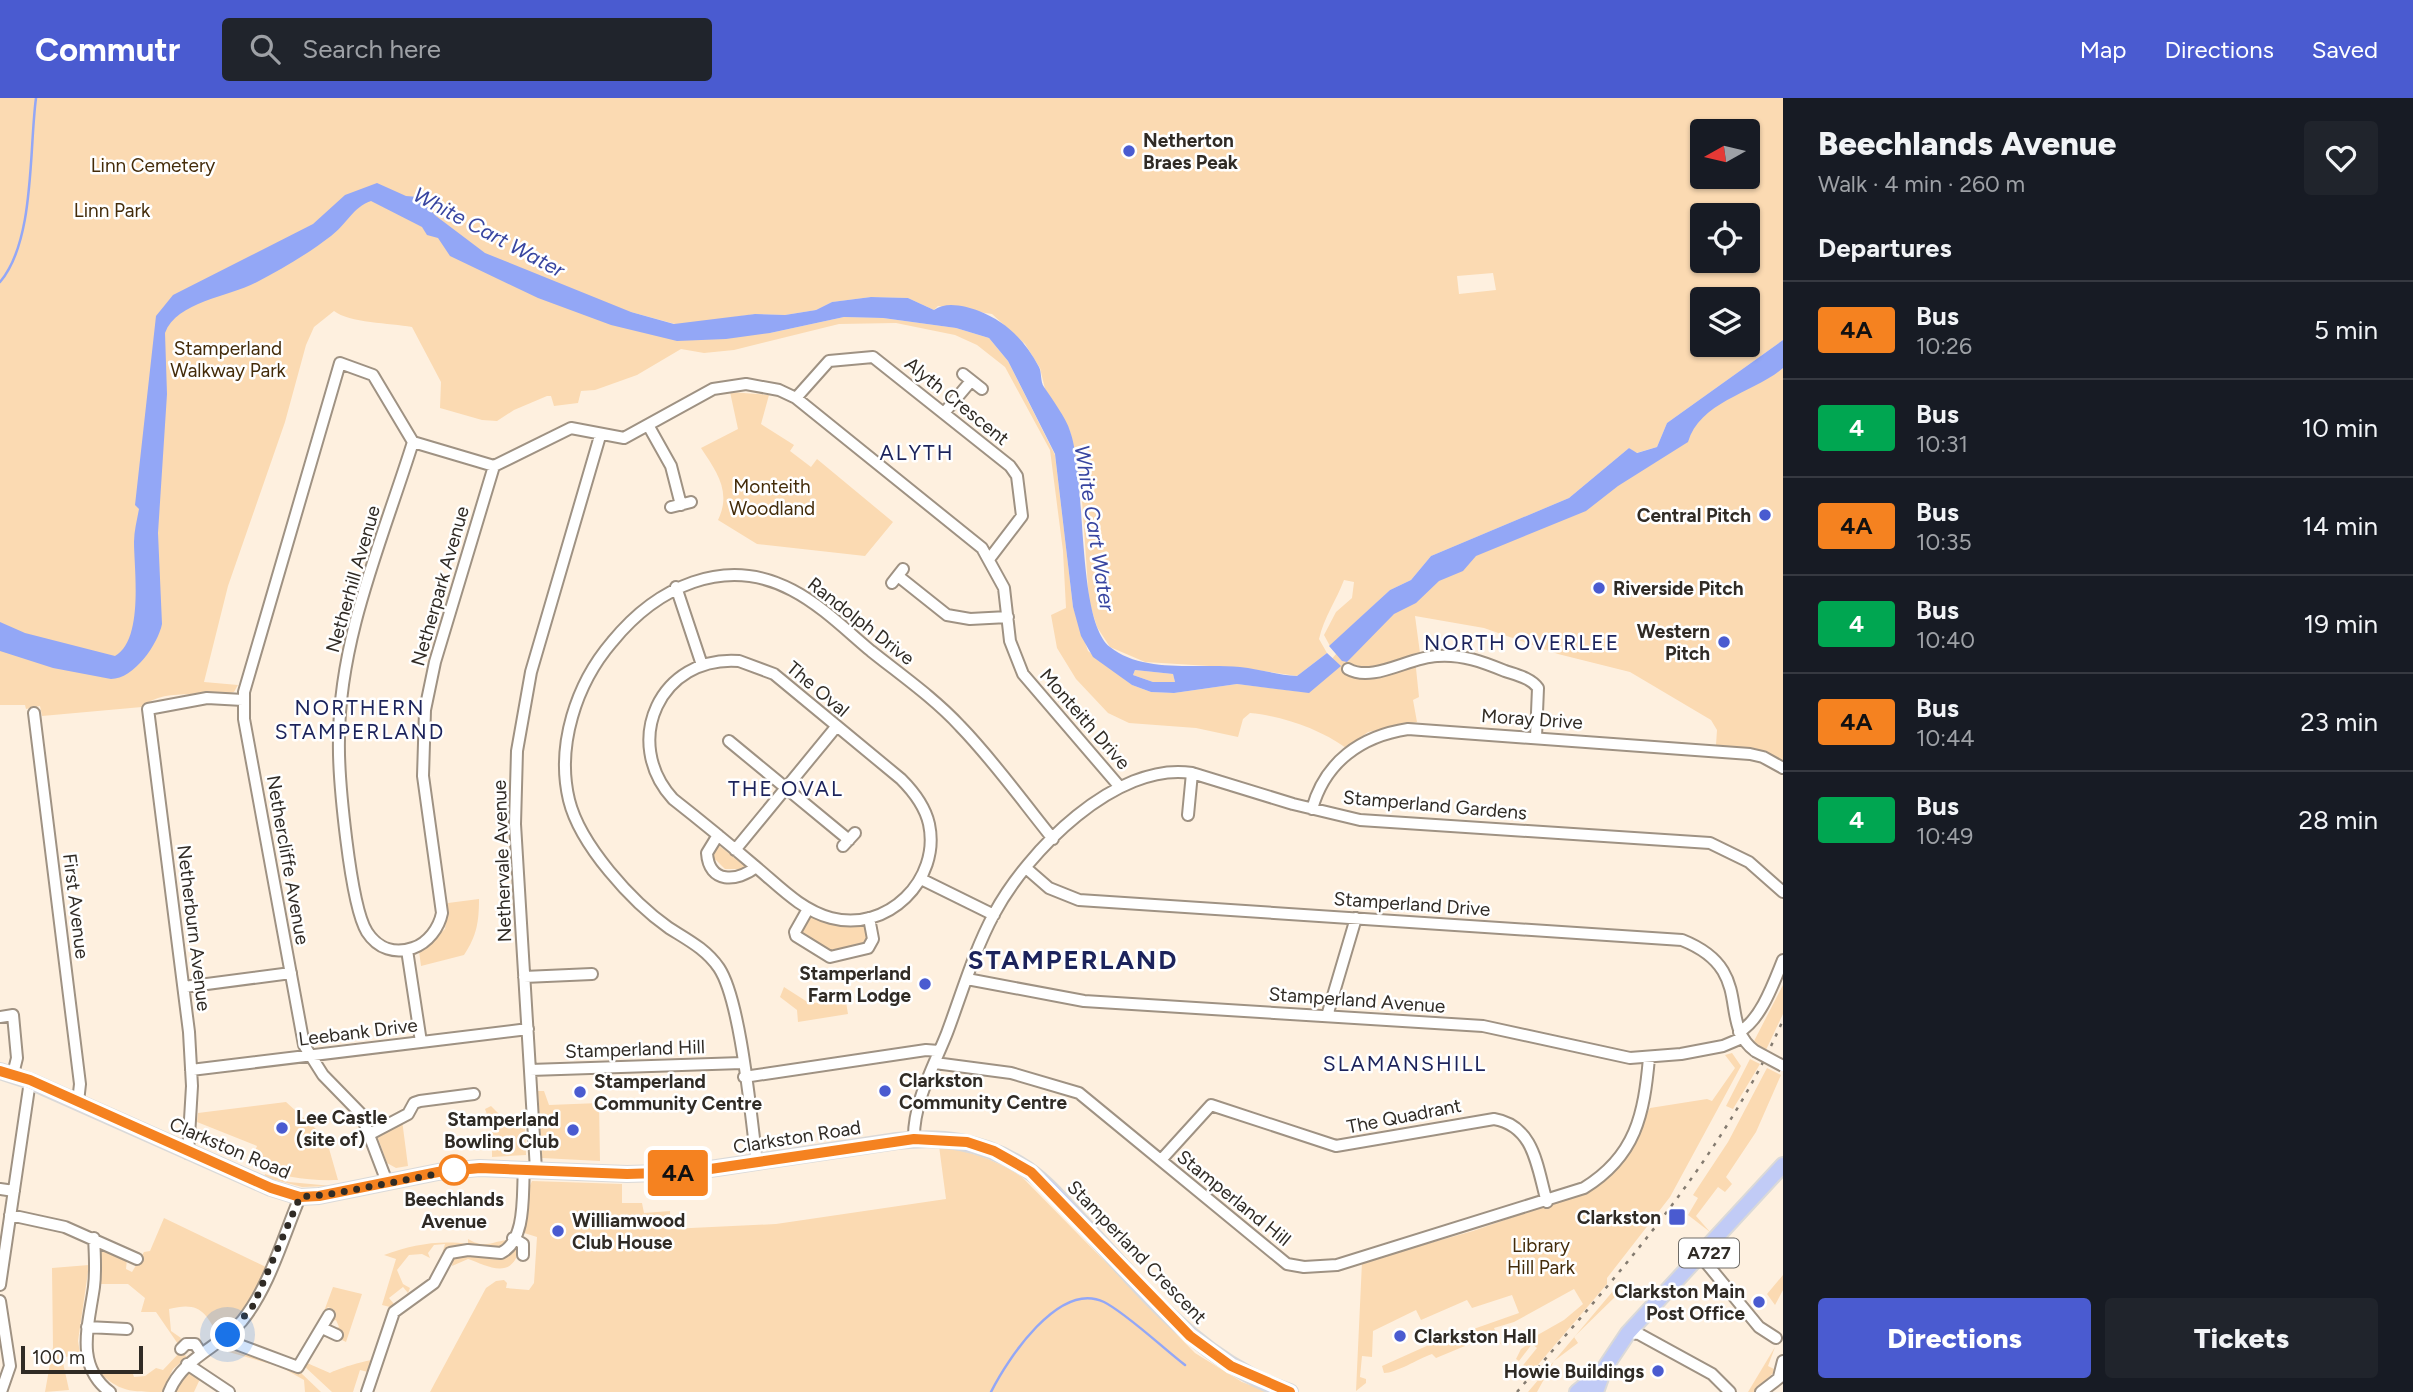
<!DOCTYPE html>
<html lang="en">
<head>
<meta charset="utf-8">
<style>
	:root { --surface:#171b24; --page:#20242c; --text:#f1f3f6; --muted:#9ea1a6; --line:#363941; --accent:#4a5bd0 }
	body { margin:0; font-family:Figtree,sans-serif; background:var(--page); color:var(--text); height:100vh; display:flex; flex-direction:column; font-size:26px; white-space:nowrap }
	* { box-sizing:border-box; margin:0 }
	p { font-size:23px; color:var(--muted) }
	.icon { flex:none; width:38px; height:38px; fill:none; stroke:currentColor; stroke-width:2; stroke-linecap:round; stroke-linejoin:round }
	.map { position:relative; flex:1; overflow:hidden }
	.details { display:flex; flex-direction:column; background:var(--surface); width:630px }
	.details>* { flex:none }
	.badge { padding:0 14px; border-radius:5px; font-size:24px; line-height:46px }
	.needle { width:46px; rotate:262deg }
	.controls { position:absolute; left:1690px; top:21px; display:grid; gap:14px }
	.controls a { display:grid; place-items:center; width:70px; height:70px; border-radius:7px; background:var(--surface); box-shadow:0 2px 5px #0004; font-size:35px }
	.scale { position:absolute; left:21px; bottom:18px; width:122px; box-sizing:border-box; padding-left:7px; border:4px solid #302b25; border-top:0; font-size:19px; line-height:24px; white-space:nowrap; color:#302b25; -webkit-text-stroke:5px #fff; paint-order:stroke }
	.you { position:absolute; width:35px; height:35px; margin:-18px; border:5px solid #fff; border-radius:50%; background:#1a73e8; box-shadow:0 0 0 10px #1a73e833 }
	.map>.badge { position:absolute; translate:-50% -50%; box-shadow:0 0 0 4px #fff }
	h2 { padding:0 35px; font-size:26px; line-height:63px }
	.round { display:grid; place-items:center; flex:none; width:74px; height:74px; border-radius:7px; background:var(--page) }
	.head { display:flex; align-items:center; justify-content:space-between; height:119px; padding:0 35px }
	h1 { font-size:33px; font-weight:800; line-height:52px }
	.primary-button { display:flex; gap:14px; margin-top:auto; padding:14px 35px }
	.primary-button a { flex:1; height:80px; border-radius:7px; background:var(--accent); color:#fff; font-size:28px; font-weight:800; line-height:80px; text-align:center }
	.primary-button a+a { background:var(--page); color:var(--text) }
	ul { padding:0; list-style:none }
	li { display:flex; align-items:center; gap:21px; height:98px; padding:0 35px; border-top:2px solid var(--line) }
	li div { flex:1 }
	li b { display:block; font-size:26px }
	li em { font-style:normal }
	li .badge { min-width:77px; font-weight:700; text-align:center }
	header { display:flex; align-items:center; gap:42px; box-sizing:border-box; height:98px; padding:0 35px; background:var(--accent); color:#fff }
	header strong { font-size:33px }
	nav { display:flex; gap:38px; margin-inline-start:auto; font-size:24px }
	.search { width:490px; height:63px; background:var(--page); display:flex; align-items:center; gap:18px; box-sizing:border-box; padding:0 24px; border-radius:7px; color:var(--muted); font-size:26px }
	main { display:flex; flex:1; min-height:0 }
	.map>svg:first-child { display:block }
</style>
</head>
<body>
<header>
<strong>Commutr</strong>
<div class="search"><svg class="icon" aria-label="search" viewBox="0 0 24 24"><circle cx="10" cy="10" r="6"/><path d="M15 15l6 6"/></svg>Search here</div>
<nav><a>Map</a><a>Directions</a><a>Saved</a></nav>
</header>
<main>
<div class="map">
<svg width="1783" height="1294" viewBox="0 0 1783 1294">
	<rect width="100%" height="100%" fill="#fef0df"/>
	<!-- green -->
	<path fill="#fbdab2" fill-rule="evenodd" d="M0,0H1783V242L1667,325L1657,349L1636,355L1629,350L1569,400L1431,458L1411,482L1390,492L1330,548L1324,537L1336,514L1352,500L1354,484L1344,482C1337,501 1324,519 1319,541L1327,555L1297,578L1242,570L1145,564L1110,549L1097,529L1089,503L1082,403L1070,333L1045,291L1040,270L1025,246L992,216L938,208L934,212L908,200L871,199L832,204L816,212L785,217L755,216L689,226H675L631,214L669,234L770,235L844,219L883,220L956,230L989,240L1008,263L1055,357L1073,509L1088,553L1132,587L1151,594L1174,595L1237,586L1303,594L1350,540L1455,461L1638,366L1783,254V663L1757,651L1716,647L1717,632L1711,622L1630,574L1558,556L1484,530L1415,518L1420,555L1415,561L1419,599L1413,602L1417,624L1368,634L1346,650C1320,631 1282,618 1250,615L1243,621L1238,639L1196,630L1129,625L1108,615L1076,581L1057,550L1051,517L1066,510L1063,453L1050,352L1005,269L977,247L955,237L896,225L839,226L734,252L704,255L681,251L637,277L595,292L581,293L578,305L554,308L551,298H547L514,312L497,323L482,322L440,310L441,284L412,229C390,225 349,225 334,213L314,229L306,247L285,324L228,488L204,584L238,587L234,594C207,601 165,588 142,609L42,618L40,608L26,611L25,607H0ZM1703,33H1748V79H1703ZM1703,117H1748V163H1703ZM1493,175L1496,192L1459,196L1457,178ZM1703,201H1748V247H1703Z
		M730,294L769,297L761,326L794,347L790,353L811,369L817,361L893,424L865,458L757,446L718,422C732,393 716,373 701,350L738,331Z
		M1135,572L1173,576L1175,584H1153L1133,577Z
		M716,745L746,769V775L742,771H725L716,762L710,763V757H714L712,749Z
		M479,801C479,823 477,838 464,857L421,868L419,853L445,831L448,805Z
		M808,817L842,829H866L869,845L833,857L801,840L802,827Z
		M1783,887V916L1765,954L1753,945Z
		M784,889L809,905L846,904L848,916L798,924L797,912L780,899Z
		M1732,955L1741,968L1670,1099L1607,1180V1186L1524,1283L1516,1276L1537,1250L1532,1246L1519,1263L1516,1261L1521,1251L1528,1246L1527,1243L1564,1222L1583,1206L1574,1191L1514,1224L1494,1230L1501,1246L1491,1241L1489,1236L1465,1244V1248L1436,1260L1432,1256C1418,1261 1396,1275 1384,1275L1382,1268L1431,1246L1519,1215L1512,1197L1472,1210L1467,1202L1421,1222L1416,1212L1373,1233L1372,1259L1362,1258L1360,1279L1366,1281V1285L1356,1293L1362,1164L1473,1133L1594,1091L1627,1054L1650,1010L1707,1001L1712,1003L1735,970L1725,957Z
		M1750,961L1760,966L1733,1011L1726,1008Z
		M1767,970L1781,977L1756,1034L1726,1079L1732,1086L1725,1094L1718,1089L1696,1118L1710,1134L1688,1117L1698,1100L1693,1097L1728,1044Z
		M538,993H544L549,1007L599,1005L600,1063L542,1060Z
		M286,1004L326,1040L338,1082C306,1083 279,1079 250,1066L257,1048L197,1024L198,1015Z
		M491,1008L511,1028L525,1027L526,1057L492,1059V1030L485,1011Z
		M402,1022L408,1068L396,1070L387,1065L376,1035Z
		M939,1048C971,1054 995,1061 1022,1079L1195,1255L1242,1284L1269,1294H430L486,1190L496,1183L504,1182L507,1185L506,1190L529,1192L534,1185L537,1139L521,1134L528,1092L532,1083L622,1086V1105H642L644,1115L670,1113V1131L776,1126L946,1101Z
		M265,1076L289,1084L332,1088L302,1089L264,1079Z
		M164,1120L266,1169C254,1197 243,1218 218,1238C206,1214 199,1203 169,1211L171,1233L181,1240L178,1246L156,1214H141L145,1200L128,1186H100L98,1154L104,1150L127,1161L126,1171L132,1174L144,1154L150,1153Z
		M468,1141C485,1151 491,1144 507,1142L497,1152L453,1148L448,1150L440,1163L445,1146L434,1147L428,1155L430,1160L422,1156L409,1157L397,1172L403,1186L410,1190L408,1195L403,1189L389,1200L394,1206L390,1209L382,1207L396,1161L384,1157C412,1147 438,1142 468,1146Z
		M515,1149L519,1152C511,1183 486,1167 468,1161L452,1168L453,1159C476,1151 494,1168 515,1149Z
		M89,1167L78,1243L80,1255L62,1260L69,1292L45,1294L53,1249L52,1170Z
		M1783,1177V1192L1775,1207L1767,1196Z
		M333,1189L362,1196L346,1244L342,1242L344,1236L334,1231L339,1229L336,1222L331,1224L334,1212L328,1209L323,1216Z
		M1613,1193L1618,1196L1574,1239L1578,1245L1554,1263L1537,1294H1528Z
		M219,1246H228L300,1274L321,1294H305L304,1282L281,1269L218,1251Z
		M1775,1249L1768,1268L1774,1271L1773,1275L1755,1294H1748Z
		M181,1253L187,1259L173,1271L162,1294C130,1294 119,1294 97,1272L132,1273L134,1279L145,1278L156,1270L163,1272Z
		M372,1262L368,1274L360,1272L353,1294H332L304,1268L307,1265L330,1275C337,1271 363,1263 372,1262Z
		M186,1274L200,1281L194,1294H173Z"/>
	<!-- water -->
	<path fill="#93a7f6" fill-rule="evenodd" d="M377,85L406,98L418,99L436,118L485,155L631,214L674,226L755,216L785,217L816,212L832,204L871,199L908,200L934,212C946,203 965,208 979,213C1007,224 1025,243 1039,269C1042,275 1040,283 1044,289C1052,301 1066,320 1070,333C1087,381 1076,522 1110,549C1143,576 1200,565 1240,569C1259,571 1278,577 1297,578L1327,555L1341,568L1309,595L1237,586L1174,595L1151,594L1132,587L1093,559L1081,538L1073,509L1055,356L1008,263L989,240L956,230L883,220L844,219L770,235L726,241L677,243L611,227L538,200L450,158L438,140L427,137L422,129L371,103C353,109 346,127 331,138C309,155 282,171 257,184C230,199 177,203 165,235L167,296L158,435L162,526C158,546 134,581 111,581L53,570L0,553V524L25,535L115,558C144,542 134,471 134,444C134,433 137,422 139,411L135,407L156,218L173,197L313,126L345,97ZM1135,572L1173,576L1175,584H1153L1133,577Z
		M1783,242V270C1754,295 1700,303 1688,344L1618,388L1586,413L1476,458L1463,473L1439,483L1416,505L1394,516L1347,564L1342,563L1329,548L1390,492L1411,482L1431,458L1569,400L1629,350L1637,355L1657,349L1667,325Z"/>
	<g fill="none" stroke-linecap="round" stroke-linejoin="round">
		<!-- stream -->
		<path stroke="#93a7f6" stroke-width="2.5" d="M0,184C35,143 29,51 36,0
			M991,1294C1007,1262 1059,1182 1104,1204C1126,1215 1164,1251 1185,1267"/>
		<!-- minor casing -->
		<g stroke="#9f9283" stroke-width="14">
			<path id="minor" d="M963,276L982,291
				M796,300L829,263L873,259L1010,368L1017,378L1022,418L990,460
				M944,315L971,283
				M648,327L671,368L681,407
				M413,344C383,440 339,540 339,641C338,678 350,807 367,834C378,851 395,856 413,850C428,845 439,830 442,815L423,678L425,612L435,564L494,368
				M671,409L691,404
				M898,478L947,517L970,521L1008,519
				M892,485L903,471
				M676,489L702,567
				M739,563L774,576L901,681C914,694 925,708 929,726C941,782 887,835 831,820C801,812 780,789 756,769C729,746 701,723 673,701C621,644 660,557 739,563Z
				M1348,571C1373,585 1409,559 1437,558C1462,556 1483,564 1505,573C1517,577 1531,580 1538,590L1536,639
				M34,615L80,986L78,1004
				M729,643L849,742
				M1312,711C1325,664 1361,638 1408,631L1750,656L1763,659L1783,670
				M1188,717L1192,675
				M718,737L707,755C709,786 737,784 756,769
				M843,748L855,735
				M735,752L836,629
				M1026,770L1049,790L1079,802L1682,842C1757,872 1716,924 1755,953
				M921,781L994,817
				M808,811L795,834L796,838L830,859L868,850L873,841L869,820
				M407,852L421,944
				M524,879L592,876
				M967,881L1084,903L1483,928L1630,960L1681,956L1723,948L1742,940
				M184,889L291,875
				M1327,918L1356,820
				M0,919L13,917L17,960L13,976
				M1739,934C1761,922 1774,884 1783,862
				M935,965L1011,975L1079,995L1287,1166L1304,1169L1337,1167L1584,1090C1636,1058 1644,1016 1649,960
				M191,972L528,931
				M530,972L742,965
				M744,979L926,952L939,953
				M370,1036L408,1016L414,1005L420,1003L474,996
				M914,1041C913,1005 934,968 947,935C962,895 974,853 994,816C1027,754 1116,663 1192,675L1293,706L1360,722L1710,745L1749,764L1783,794
				M188,1055L192,988L189,934L148,611L207,600L243,602
				M1161,1062L1211,1007L1336,1048L1494,1021C1535,1028 1537,1070 1547,1104
				M757,1065C751,1020 741,903 719,870C706,851 688,842 669,830C632,804 580,747 569,702C556,648 576,586 612,544C656,490 724,456 792,492C821,507 846,532 871,553C901,577 934,600 960,628C994,663 1023,704 1053,741
				M536,1072L515,726L517,653L531,574L600,338
				M387,1084L361,1016L323,977L304,947L244,621V594L340,265L373,277L413,344L494,368L571,330L624,340L713,291L746,286L779,292L796,300L982,450L1004,490L1010,543L1023,576L1119,688
				M0,1091L14,1093
				M10,1117L65,1129L137,1161
				M94,1140C95,1156 96,1173 94,1189C89,1226 74,1267 110,1294
				M513,1140L523,1146V1157
				M1703,1161L1759,1229L1776,1240
				M0,1187L30,983
				M0,1203L10,1268L1,1294
				M87,1229L127,1231
				M322,1230L337,1237
				M1628,1235L1639,1236L1712,1276L1730,1294
				M223,1241L298,1269L329,1217
				M181,1251L186,1246H195L201,1255
				M187,1266L229,1294
				M1779,1279L1783,1263
				M169,1294C183,1259 219,1250 242,1223C270,1188 283,1139 300,1099
				M367,1294L394,1214L434,1185L450,1155L468,1152L501,1155C527,1142 522,1095 524,1071
				M1761,1294L1783,1277"/>
		</g>
		<!-- major casing -->
		<g stroke="#dad9d8" stroke-width="18">
			<path id="major" d="M0,973L30,983L271,1090L300,1099L319,1098L438,1074L479,1070L627,1076L690,1074L897,1043C942,1038 981,1043 1020,1067C1044,1081 1063,1105 1082,1125C1144,1191 1200,1265 1290,1294
				M1577,1294L1603,1273
				M1596,1294L1604,1271L1628,1235L1783,1067"/>
		</g>
		<!-- minor -->
		<use href="#minor" stroke="#fff" stroke-width="10"/>
		<!-- major -->
		<use href="#major" stroke="#c1cbf6" stroke-width="14"/>
		<!-- rail -->
		<path stroke="#847b70" stroke-width="2.5" stroke-dasharray="3.5 7" stroke-linecap="butt" d="M1517,1294C1616,1178 1721,1064 1783,922"/>
		<!-- minor-bridge casing -->
		<g stroke="#9f9283" stroke-width="14" stroke-linecap="butt">
			<path id="minor-bridge" d="M1755,953L1783,968"/>
		</g>
		<!-- minor-bridge -->
		<use href="#minor-bridge" stroke="#fff" stroke-width="10"/>
	</g>
	<g fill="none" stroke-linecap="round" stroke-linejoin="round">
		<!-- line casing -->
		<g stroke="#fff" stroke-width="16">
			<path id="line" d="M0,973L30,982L271,1090L300,1099L319,1098L438,1074L480,1070L627,1076L690,1074L914,1041L967,1044L994,1053L1031,1074L1190,1238L1231,1268L1290,1294"/>
		</g>
		<!-- line -->
		<use href="#line" stroke="#f58220" stroke-width="10"/>
		<!-- walk -->
		<path stroke="#302b25" stroke-width="7" stroke-dasharray="0 12.6" d="M228,1237L253,1208L300,1099L331,1096L458,1072H454"/>
	</g>
	<!-- markers -->
	<g fill="#4a5bd0" stroke="#fff" stroke-width="2.5">
		<circle cx="1129" cy="53" r="7"/>
		<circle cx="1765" cy="417" r="7"/>
		<circle cx="1599" cy="490" r="7"/>
		<circle cx="1724" cy="544" r="7"/>
		<circle cx="925" cy="886" r="7"/>
		<circle cx="885" cy="993" r="7"/>
		<circle cx="580" cy="994" r="7"/>
		<circle cx="282" cy="1030" r="7"/>
		<circle cx="573" cy="1032" r="7"/>
		<rect x="1668" y="1110" width="18" height="18" rx="3.5"/>
		<circle cx="558" cy="1133" r="7"/>
		<circle cx="1759" cy="1204" r="7"/>
		<circle cx="1400" cy="1238" r="7"/>
		<circle cx="1658" cy="1273" r="7"/>
	</g>
	<circle fill="#fff" stroke="#f58220" stroke-width="3.5" cx="454" cy="1072" r="14"/>
	<g text-anchor="middle" dominant-baseline="central" stroke-width="5" stroke-linejoin="round" paint-order="stroke">
		<!-- shield labels -->
		<rect fill="#fff" stroke="#6e6b66" stroke-width="2" x="1679" y="1140.5" width="60" height="29" rx="5"/>
		<g font-size="18" font-weight="bold" fill="#302b25">
			<text x="1709" y="1155">A727</text>
		</g>
		<!-- poi labels -->
		<g font-size="19" font-weight="bold" fill="#302b25" stroke="#fff" text-anchor="start">
			<text x="1143" y="42">Netherton<tspan x="1143" dy="22">Braes Peak</tspan></text>
			<text x="1751" y="417" text-anchor="end">Central Pitch</text>
			<text x="1613" y="490">Riverside Pitch</text>
			<text x="1710" y="533" text-anchor="end">Western<tspan x="1710" dy="22">Pitch</tspan></text>
			<text x="911" y="875" text-anchor="end">Stamperland<tspan x="911" dy="22">Farm Lodge</tspan></text>
			<text x="899" y="982">Clarkston<tspan x="899" dy="22">Community Centre</tspan></text>
			<text x="594" y="983">Stamperland<tspan x="594" dy="22">Community Centre</tspan></text>
			<text x="296" y="1019">Lee Castle<tspan x="296" dy="22">(site of)</tspan></text>
			<text x="559" y="1021" text-anchor="end">Stamperland<tspan x="559" dy="22">Bowling Club</tspan></text>
			<text x="1661" y="1119" text-anchor="end">Clarkston</text>
			<text x="572" y="1122">Williamwood<tspan x="572" dy="22">Club House</tspan></text>
			<text x="1745" y="1193" text-anchor="end">Clarkston Main<tspan x="1745" dy="22">Post Office</tspan></text>
			<text x="1414" y="1238">Clarkston Hall</text>
			<text x="1644" y="1273" text-anchor="end">Howie Buildings</text>
		</g>
		<!-- park labels -->
		<g font-size="19" fill="#442c0a" stroke="#fff">
			<text x="153" y="67">Linn Cemetery</text>
			<text x="112" y="112">Linn Park</text>
			<text x="228" y="250">Stamperland<tspan x="228" dy="22">Walkway Park</tspan></text>
			<text x="772" y="388">Monteith<tspan x="772" dy="22">Woodland</tspan></text>
			<text x="1541" y="1147">Library<tspan x="1541" dy="22">Hill Park</tspan></text>
		</g>
		<!-- street labels -->
		<g font-size="19" fill="#302b25" stroke="#fff">
			<text transform="translate(957 303) rotate(39)">Alyth Crescent</text>
			<text transform="translate(353 481) rotate(-74)">Netherhill Avenue</text>
			<text transform="translate(440 488) rotate(-74)">Netherpark Avenue</text>
			<text transform="translate(861 523) rotate(38)">Randolph Drive</text>
			<text transform="translate(818 591) rotate(40)">The Oval</text>
			<text transform="translate(1085 621) rotate(49)">Monteith Drive</text>
			<text transform="translate(1532 621) rotate(4)">Moray Drive</text>
			<text transform="translate(1435 707) rotate(5)">Stamperland Gardens</text>
			<text transform="translate(288 762) rotate(80)">Nethercliffe Avenue</text>
			<text transform="translate(502 763) rotate(-92)">Nethervale Avenue</text>
			<text transform="translate(1412 806) rotate(4)">Stamperland Drive</text>
			<text transform="translate(76 808) rotate(83)">First Avenue</text>
			<text transform="translate(194 830) rotate(83)">Netherburn Avenue</text>
			<text transform="translate(1357 902) rotate(4)">Stamperland Avenue</text>
			<text transform="translate(358 934) rotate(-7)">Leebank Drive</text>
			<text transform="translate(635 951) rotate(-2)">Stamperland Hill</text>
			<text transform="translate(1404 1018) rotate(-11)">The Quadrant</text>
			<text transform="translate(797 1039) rotate(-9)">Clarkston Road</text>
			<text transform="translate(230 1050) rotate(23)">Clarkston Road</text>
			<text transform="translate(1234 1100) rotate(39)">Stamperland Hill</text>
			<text transform="translate(1137 1154) rotate(46)">Stamperland Crescent</text>
		</g>
		<!-- stop labels -->
		<g font-size="19" font-weight="bold" fill="#302b25" stroke="#fff">
			<text x="454" y="1101">Beechlands<tspan x="454" dy="22">Avenue</tspan></text>
		</g>
		<!-- water labels -->
		<g font-size="21" font-style="italic" fill="#3845a0" stroke="#fff">
			<text transform="translate(489 134) rotate(28)">White Cart Water</text>
			<text transform="translate(1095 430) rotate(81)">White Cart Water</text>
		</g>
		<!-- neighbourhood labels -->
		<g font-size="21" letter-spacing="2" fill="#1c235b" stroke="#fff">
			<text x="917" y="354">ALYTH</text>
			<text x="1522" y="544">NORTH OVERLEE</text>
			<text x="360" y="609">NORTHERN<tspan x="360" dy="24">STAMPERLAND</tspan></text>
			<text x="786" y="690">THE OVAL</text>
			<text x="1405" y="965">SLAMANSHILL</text>
		</g>
		<!-- district labels -->
		<g font-size="26" font-weight="bold" letter-spacing="2" fill="#1c235b" stroke="#fff">
			<text x="1073" y="862">STAMPERLAND</text>
		</g>
	</g>
</svg>
<div class="controls">
<a><svg class="needle" viewBox="-14 -14 28 28"><path d="M0-13l5 13h-10z" fill="#e53935"/><path d="M0 13l5-13h-10z" fill="#9ea1a6"/></svg></a>
<a><svg class="icon" aria-label="locate" viewBox="0 0 24 24"><circle cx="12" cy="12" r="6"/><path d="M12 2v4M12 18v4M2 12h4M18 12h4"/></svg></a>
<a><svg class="icon" aria-label="layers" viewBox="0 0 24 24"><path d="M12 4l9 5-9 5-9-5zM3 14l9 5 9-5"/></svg></a>
</div>
<div class="scale">100 m</div>
<div class="you" style="left:228px;top:1237px"></div>
<b class="badge" style="left:678px;top:1075px;background:#f58220;color:#111">4A</b>
</div>
<section class="details">
<div class="head"><div><h1>Beechlands Avenue</h1><p>Walk · 4 min · 260 m</p></div><a class="round"><svg class="icon" aria-label="heart" viewBox="0 0 24 24"><path d="M12 20l-8-8c-3-5 5-10 8-4 3-6 11-1 8 4z"/></svg></a></div>
<h2>Departures</h2>
<ul>
<li><span class="badge" style="background:#f58220;color:#111">4A</span><div><b>Bus</b><p>10:26</p></div><em>5 min</em></li>
<li><span class="badge" style="background:#00a651;color:#fff">4</span><div><b>Bus</b><p>10:31</p></div><em>10 min</em></li>
<li><span class="badge" style="background:#f58220;color:#111">4A</span><div><b>Bus</b><p>10:35</p></div><em>14 min</em></li>
<li><span class="badge" style="background:#00a651;color:#fff">4</span><div><b>Bus</b><p>10:40</p></div><em>19 min</em></li>
<li><span class="badge" style="background:#f58220;color:#111">4A</span><div><b>Bus</b><p>10:44</p></div><em>23 min</em></li>
<li><span class="badge" style="background:#00a651;color:#fff">4</span><div><b>Bus</b><p>10:49</p></div><em>28 min</em></li>
</ul>
<div class="primary-button"><a>Directions</a><a>Tickets</a></div>
</section>
</main>
</body>
</html>
